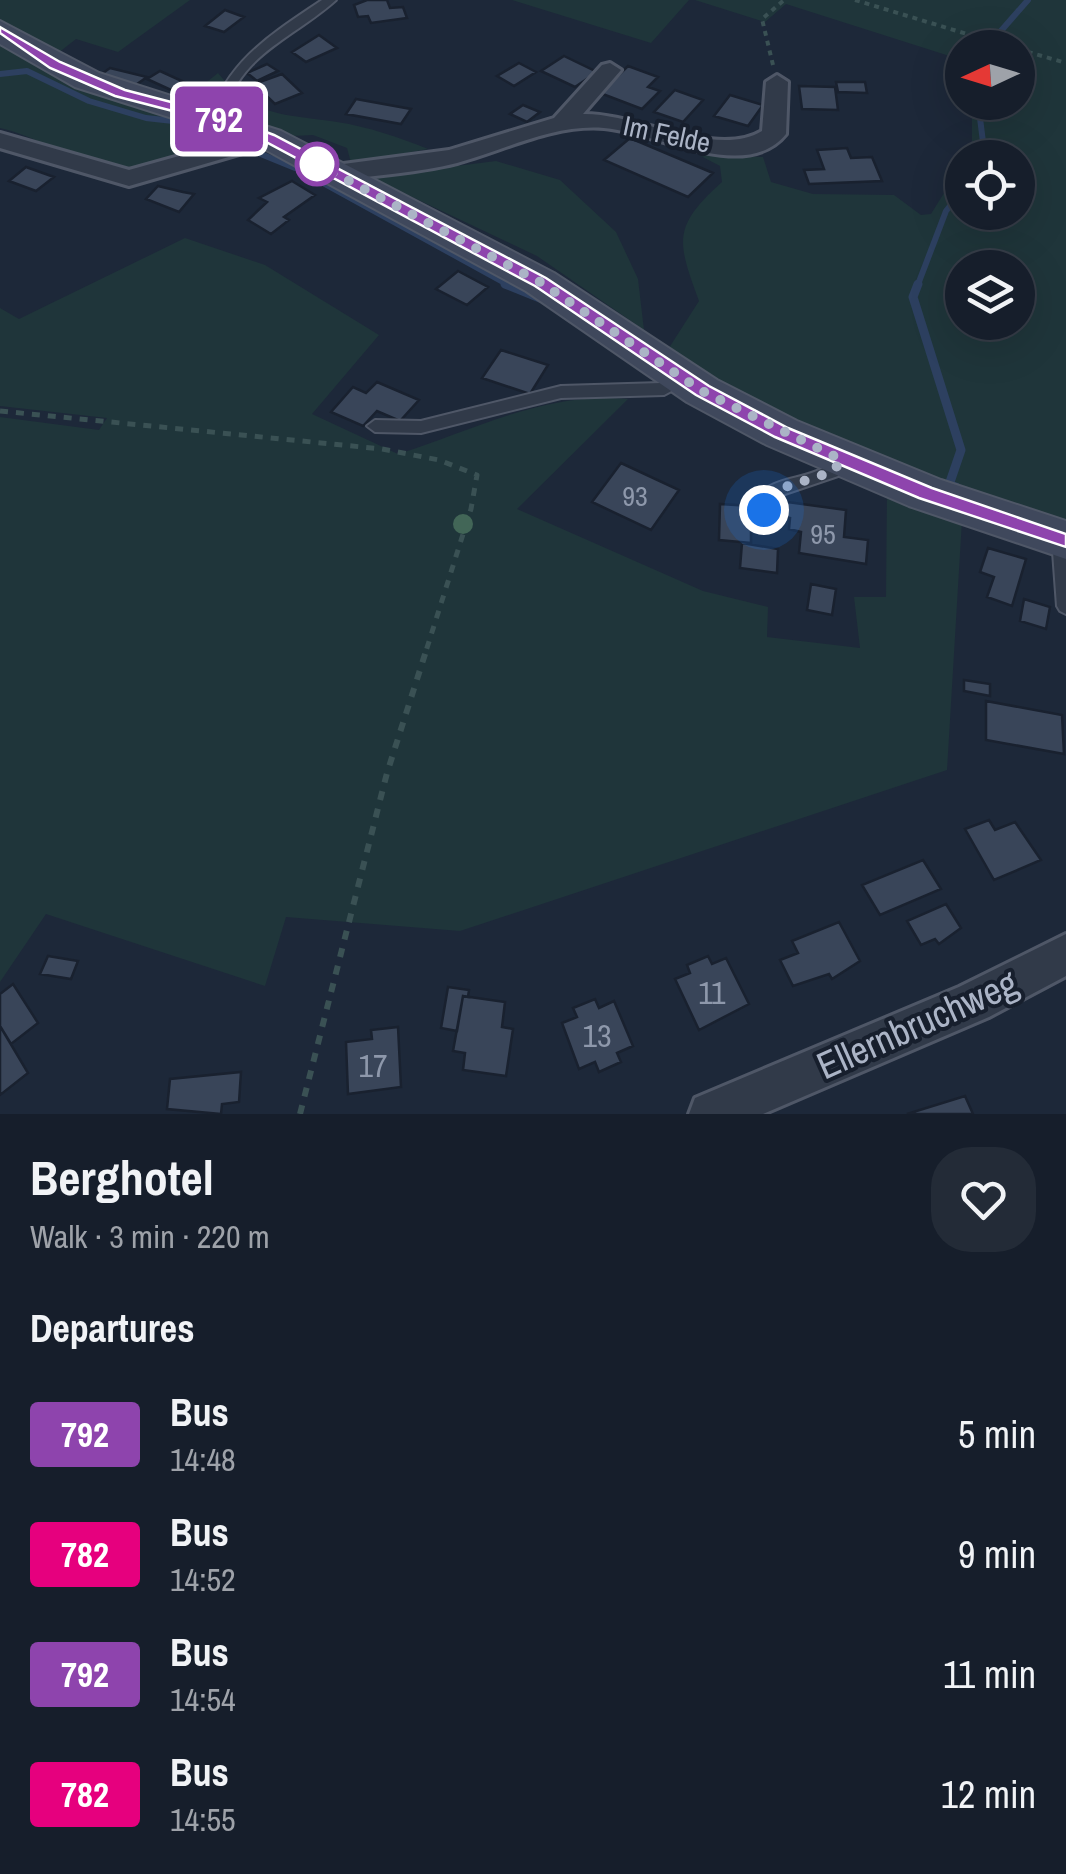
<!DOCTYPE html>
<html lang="en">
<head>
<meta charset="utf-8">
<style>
	:root { --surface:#161e2b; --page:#232b37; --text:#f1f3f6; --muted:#9ea2a9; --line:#353c47 }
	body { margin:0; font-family:"Archivo Narrow",sans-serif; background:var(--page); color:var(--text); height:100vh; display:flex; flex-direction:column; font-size:38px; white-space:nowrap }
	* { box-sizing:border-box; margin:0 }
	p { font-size:32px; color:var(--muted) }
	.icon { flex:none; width:55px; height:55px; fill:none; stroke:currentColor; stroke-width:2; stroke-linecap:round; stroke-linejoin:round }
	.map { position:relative; height:1114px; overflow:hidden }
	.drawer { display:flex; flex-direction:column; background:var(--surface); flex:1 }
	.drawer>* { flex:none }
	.badge { padding:0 20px; border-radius:8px; font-size:35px; line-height:65px }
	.needle { width:65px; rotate:266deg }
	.fabs { position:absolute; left:945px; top:30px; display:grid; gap:20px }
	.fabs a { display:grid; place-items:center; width:90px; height:90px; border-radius:50%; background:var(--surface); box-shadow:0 10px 40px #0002,0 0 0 2px var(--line); font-size:50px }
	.you { position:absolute; width:50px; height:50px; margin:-25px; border:8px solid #fff; border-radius:50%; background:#1a73e8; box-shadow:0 0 0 15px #1a73e833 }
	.map>.badge { position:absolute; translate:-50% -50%; box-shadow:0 0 0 5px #fff }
	h2 { padding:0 30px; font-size:38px; line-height:90px }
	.round { display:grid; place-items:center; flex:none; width:105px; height:105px; border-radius:40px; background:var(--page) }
	.headline { display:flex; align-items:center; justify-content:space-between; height:170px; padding:0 30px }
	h1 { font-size:48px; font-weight:700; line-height:75px }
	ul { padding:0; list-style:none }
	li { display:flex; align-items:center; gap:30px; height:120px; padding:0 30px }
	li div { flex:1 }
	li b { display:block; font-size:38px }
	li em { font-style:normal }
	li .badge { min-width:110px; font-weight:700; text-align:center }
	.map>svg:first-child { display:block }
</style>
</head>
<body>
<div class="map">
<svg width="1066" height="1114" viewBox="0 0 1066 1114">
	<rect width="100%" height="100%" fill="#1d2839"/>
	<!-- green -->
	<path fill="#1f353a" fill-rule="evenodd" d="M0,0H190L118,52L76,39L53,57L0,22Z
		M512,0H689L651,43Z
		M695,0H1066V520L949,485L782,415L667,351L699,301C677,241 672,227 722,182L720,166L699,155L763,157L771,182L813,194L894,195L921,215L931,214L962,164V212H1018V158L967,157L972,149V103L1018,102V48H962V60L786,4L765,22ZM962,268H1018V322H962Z
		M0,44L83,90L256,139C214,151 162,176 118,172C90,169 37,136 0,128Z
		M218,73C254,118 285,114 337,122C369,127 398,137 428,149L351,163L347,148L313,135L292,136L234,110L187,98Z
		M496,161L560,180L616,232L638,279L644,330L537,256L370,177Z
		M185,238L265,265L379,335L312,414L398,454C475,430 545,391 628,399L517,509L703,591L768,607L767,637L860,648L854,597H886L887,491L962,520L947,770L460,931L286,917L265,986L46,914L0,982V417L99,430L107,418L0,406V308L19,319Z"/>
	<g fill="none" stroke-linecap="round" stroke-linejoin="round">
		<!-- stream-far1 -->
		<path stroke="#2d4060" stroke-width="6" d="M986,48L1028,0
			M0,74L27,71L89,101L146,118L182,122L295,168
			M978,102L985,158
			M307,174L512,287
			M917,287L946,211L962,191"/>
		<!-- stream -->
		<path stroke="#2d4060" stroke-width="9" d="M505,284L540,298
			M918,284L913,297L961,450L949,485L956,487"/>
	</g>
	<!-- building -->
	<path fill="#394559" stroke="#19212f" stroke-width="2.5" d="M367,0H387L390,8L403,7L407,18L371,23L368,16L358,17L354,5Z
		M225,10L244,17L224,32L205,26Z
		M319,35L337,48L306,62L292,52Z
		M564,56L597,72L575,87L541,71Z
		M519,63L536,72L514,86L497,76Z
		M267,64L278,71L257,81L247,73Z
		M628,66L658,77L648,87L660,91L642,109L600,93Z
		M110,68L147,77L130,89L96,78Z
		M160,71L184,82L171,90L147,79Z
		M282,74L302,93L275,104L254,84Z
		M836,82H865L867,93L838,92Z
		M799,86L835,87L838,110L802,109Z
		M675,90L703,100L683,122L654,112Z
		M730,95L763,105L748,126L714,116Z
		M356,99L411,109L401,124L346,114Z
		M523,105L540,112L527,122L510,114Z
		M630,138L713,173L688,197L604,160Z
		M847,148L851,158L872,157L882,181L809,184L804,170L824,169L817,150Z
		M26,167L54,177L36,191L9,181Z
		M292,181L315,195L284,217L289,220L271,234L248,220L267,202L259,198Z
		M158,186L183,192L194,194L179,212L146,199Z
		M458,271L488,287L467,305L436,289Z
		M501,350L548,365L530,394L482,378Z
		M377,382L419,400L400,421L377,411L363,426L331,412L353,387L366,393Z
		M621,463L679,490L651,530L592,502Z
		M780,501L846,510L844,537L868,540L866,564L799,553L801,532L789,529L790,518L778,516Z
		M720,504L751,506V543L719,540Z
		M742,543L778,549L777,573L740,568Z
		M988,548L1026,559L1012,606L987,597L994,577L980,572Z
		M811,584L836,589L832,615L807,610Z
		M1024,599L1050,607L1046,629L1020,621Z
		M964,680L990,684V696L964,691Z
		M986,701L1062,715L1064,754L986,740Z
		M989,820L995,830L1015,822L1041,860L994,880L965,829Z
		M923,860L941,889L880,915L862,885Z
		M946,904L961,928L939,944L935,939L921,945L907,921Z
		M839,922L860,961L832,979L829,974L793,986L780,960L798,953L792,941Z
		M48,956L78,961L71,979L40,974Z
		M708,956L712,964L726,958L749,1004L699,1030L675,979L690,973L687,965Z
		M13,984L38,1023L11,1044L0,1026V994Z
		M448,987L469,990L468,997L463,996L457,1031L441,1028Z
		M463,996L505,1002L502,1027L513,1029L506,1076L463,1070L465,1053L453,1051Z
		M595,999L599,1008L614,1001L633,1046L617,1053L621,1062L599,1072L595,1062L579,1069L562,1023L577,1017L573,1008Z
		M0,1026L28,1073L0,1095Z
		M398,1027L401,1087L348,1094L346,1042L372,1039L371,1030Z
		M241,1072L239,1102L222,1104L221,1114L167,1109L170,1079Z
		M965,1096L973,1114H907Z"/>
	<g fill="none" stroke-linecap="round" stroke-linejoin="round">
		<!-- lane casing -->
		<g stroke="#4f5767" stroke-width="4">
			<path id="lane" d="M322,0H336C290,41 241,52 222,118L212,121L210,118C227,60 275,32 322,0Z
				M683,372L688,374L691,378L688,382L664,395L561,398L421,433L375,432L367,426L375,420L421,421L561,386L661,383Z
				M842,454L850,460L838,476L779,496L773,500L770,514H758L757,497C772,477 802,480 823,468C831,465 834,457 842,454Z
				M1061,531L1066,533V614L1060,611L1057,606L1052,538L1055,533Z"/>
		</g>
		<!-- street casing -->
		<g stroke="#4f5767" stroke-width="6">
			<path id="street" d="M610,63L621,70L583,114C637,113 716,159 762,131L766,82L777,75L788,82L786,134C746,184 655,132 604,128C553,124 505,150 457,163C417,173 376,175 336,181L324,173L336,165L449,150L554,118L602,65Z
				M269,131L277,133L281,138L277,143L129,186L0,148V133L129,170Z
				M1066,934V976L989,1017L763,1114H689L695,1098L959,987Z"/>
		</g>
		<!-- secondary casing -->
		<g stroke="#4f5767" stroke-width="4">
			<path id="secondary" d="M0,21L99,73L281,131L554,273L717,380L797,421L941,480L1066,521V559L909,506L767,445L687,402L526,291L257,145L75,87L0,44Z"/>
		</g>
		<!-- path-far2 -->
		<path stroke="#3a5154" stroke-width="4" stroke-dasharray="5 5" stroke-linecap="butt" d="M855,0L1013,48
			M1018,49L1066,63
			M773,65L762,19L784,0"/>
		<!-- path-far1 -->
		<path stroke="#3a5154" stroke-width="5" stroke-dasharray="8 8" stroke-linecap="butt" d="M0,411L382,449L439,460L477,475L471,509L426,651"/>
		<!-- path -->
		<path stroke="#3a5154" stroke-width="6" stroke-dasharray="9 9" stroke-linecap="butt" d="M300,1114L387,773L427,648"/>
		<!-- lane -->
		<use href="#lane" fill="#313a49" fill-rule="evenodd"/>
		<!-- street -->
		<use href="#street" fill="#313a49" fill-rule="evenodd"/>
		<!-- secondary -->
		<use href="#secondary" fill="#3f485c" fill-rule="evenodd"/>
	</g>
	<!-- trees -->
	<circle fill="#426657" cx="463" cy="524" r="10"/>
	<!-- line -->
	<path fill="#8e44ad" stroke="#fff" stroke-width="2.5" d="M0,27L60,62L125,90L221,115L274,135L546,278L709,386L788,428L932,488L1066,534V547L919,498L775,437L696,395L535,286L264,141L211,121L115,96L50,68L0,33Z"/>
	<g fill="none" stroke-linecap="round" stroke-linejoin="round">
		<!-- walk -->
		<path stroke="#abb4c6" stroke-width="10" stroke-dasharray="0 18" d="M317,164L540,282L702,391L842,460L832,472L773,491L765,497L764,510"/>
	</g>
	<!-- markers -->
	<circle fill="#fff" stroke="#8e44ad" stroke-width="5" cx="317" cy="164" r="20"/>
	<g text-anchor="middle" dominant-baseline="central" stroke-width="8" stroke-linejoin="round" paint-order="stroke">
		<!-- far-street labels -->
		<g font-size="28" fill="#abb4c6" stroke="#171f2d">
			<text transform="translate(667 134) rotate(12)">Im Felde</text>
		</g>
		<!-- number labels -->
		<g font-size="28" fill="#8e98ab">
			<text x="635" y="496">93</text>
			<text x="823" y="534">95</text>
		</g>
		<!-- near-number labels -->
		<g font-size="32" fill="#8e98ab">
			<text x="712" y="992">11</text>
			<text x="597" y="1035">13</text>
			<text x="373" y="1065">17</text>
		</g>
		<!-- near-street labels -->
		<g font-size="38" fill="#abb4c6" stroke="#171f2d">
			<text transform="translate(917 1024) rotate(-24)">Ellernbruchweg</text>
		</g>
	</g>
</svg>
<div class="fabs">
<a><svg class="needle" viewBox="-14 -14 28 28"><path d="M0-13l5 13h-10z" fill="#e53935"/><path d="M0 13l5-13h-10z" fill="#9ea2a9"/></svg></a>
<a><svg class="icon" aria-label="locate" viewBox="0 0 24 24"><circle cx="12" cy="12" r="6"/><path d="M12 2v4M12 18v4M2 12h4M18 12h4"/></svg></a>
<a><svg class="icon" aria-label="layers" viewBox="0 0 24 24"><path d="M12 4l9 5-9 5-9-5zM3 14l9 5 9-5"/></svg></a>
</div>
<div class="you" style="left:764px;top:510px"></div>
<b class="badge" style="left:219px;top:119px;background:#8e44ad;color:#fff">792</b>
</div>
<section class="drawer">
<div class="headline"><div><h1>Berghotel</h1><p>Walk · 3 min · 220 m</p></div><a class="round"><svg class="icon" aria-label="heart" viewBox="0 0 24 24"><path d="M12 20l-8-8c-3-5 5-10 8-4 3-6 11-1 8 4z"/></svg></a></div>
<h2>Departures</h2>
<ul>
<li><span class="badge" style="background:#8e44ad;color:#fff">792</span><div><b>Bus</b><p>14:48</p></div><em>5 min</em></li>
<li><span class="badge" style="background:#e6007e;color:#fff">782</span><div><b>Bus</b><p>14:52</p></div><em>9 min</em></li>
<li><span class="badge" style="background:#8e44ad;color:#fff">792</span><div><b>Bus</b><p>14:54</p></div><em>11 min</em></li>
<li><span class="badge" style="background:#e6007e;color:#fff">782</span><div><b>Bus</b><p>14:55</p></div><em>12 min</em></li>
</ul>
</section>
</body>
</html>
